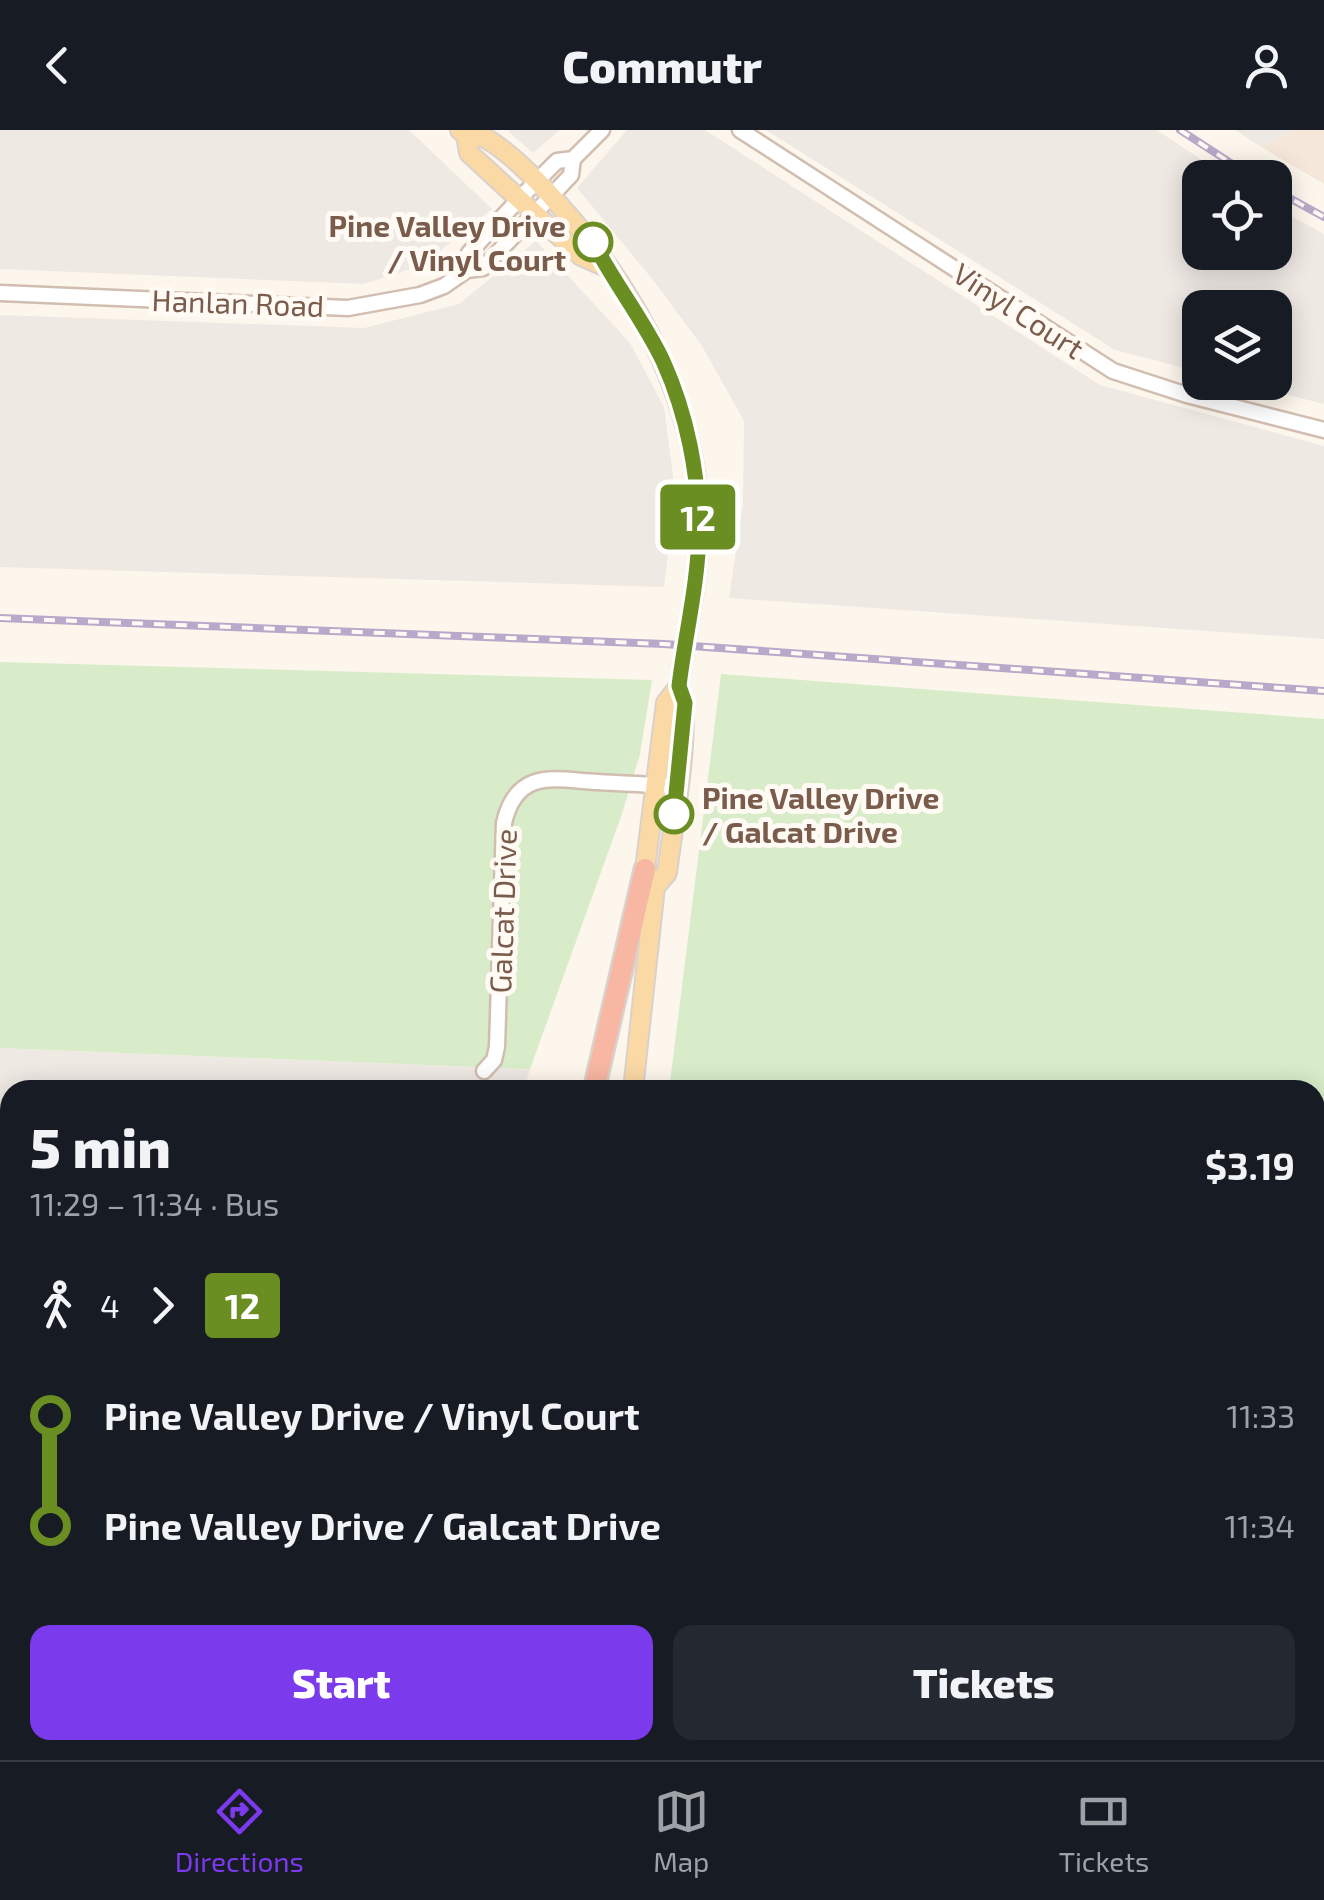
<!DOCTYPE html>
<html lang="en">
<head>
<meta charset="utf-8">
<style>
	:root { --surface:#171b24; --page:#242831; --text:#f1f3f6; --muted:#9ea1a6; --line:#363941; --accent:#7c3aed }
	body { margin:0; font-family:"Exo 2",sans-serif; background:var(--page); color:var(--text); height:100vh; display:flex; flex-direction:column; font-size:38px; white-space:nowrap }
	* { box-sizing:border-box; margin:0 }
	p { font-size:32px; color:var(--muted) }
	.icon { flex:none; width:55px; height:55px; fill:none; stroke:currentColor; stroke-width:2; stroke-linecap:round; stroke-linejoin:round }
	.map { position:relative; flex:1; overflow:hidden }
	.side { position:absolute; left:0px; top:950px; width:1325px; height:680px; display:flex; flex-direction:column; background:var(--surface); border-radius:30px 30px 0 0; box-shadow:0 5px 25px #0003 }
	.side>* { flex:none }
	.badge { padding:0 20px; border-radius:8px; font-size:35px; line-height:65px }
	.buttons { position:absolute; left:1182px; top:30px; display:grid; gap:20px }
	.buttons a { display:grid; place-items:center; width:110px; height:110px; border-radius:20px; background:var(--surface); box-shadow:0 5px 25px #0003; font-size:50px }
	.map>.badge { position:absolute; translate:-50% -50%; box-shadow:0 0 0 5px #fff }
	.legs { display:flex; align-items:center; gap:15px; height:110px; padding:0 30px; font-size:32px }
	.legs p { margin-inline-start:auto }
	.head { display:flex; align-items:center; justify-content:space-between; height:170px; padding:0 30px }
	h1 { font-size:55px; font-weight:800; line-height:75px }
	.primary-button { display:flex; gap:20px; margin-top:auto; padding:20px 30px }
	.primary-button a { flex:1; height:115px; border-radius:20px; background:var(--accent); color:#fff; font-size:40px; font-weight:800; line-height:115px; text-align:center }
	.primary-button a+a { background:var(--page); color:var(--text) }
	ul { padding:0 30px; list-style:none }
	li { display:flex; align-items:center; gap:35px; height:110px; font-size:38px }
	li i { display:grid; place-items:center; width:15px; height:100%; margin:0 12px; background:currentColor }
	li i::after { content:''; width:25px; height:25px; margin:-12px; border:8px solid; border-radius:50%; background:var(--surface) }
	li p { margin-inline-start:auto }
	li:first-child i { background:linear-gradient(#0000 50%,currentColor 0) }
	li:last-child i { background:linear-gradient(currentColor 50%,#0000 0) }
	header { display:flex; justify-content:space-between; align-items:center; height:130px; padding:0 30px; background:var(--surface); font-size:45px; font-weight:800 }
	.dock { display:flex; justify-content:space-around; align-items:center; height:140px; border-top:2px solid var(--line); background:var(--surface); font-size:28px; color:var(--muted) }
	.dock a { display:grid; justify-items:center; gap:5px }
	.dock .selected { color:var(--accent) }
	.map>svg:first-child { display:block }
</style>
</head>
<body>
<header><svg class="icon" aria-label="back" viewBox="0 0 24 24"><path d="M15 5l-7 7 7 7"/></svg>Commutr<svg class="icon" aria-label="person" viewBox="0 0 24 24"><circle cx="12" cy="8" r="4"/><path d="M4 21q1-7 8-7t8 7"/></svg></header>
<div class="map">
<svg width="1324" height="1630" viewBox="0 0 1324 1630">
	<rect width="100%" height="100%" fill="#fdf6ec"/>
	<!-- residential -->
	<path fill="#f5e8da" d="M1293,0H1324V54L1263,18Z
		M1315,1599L1324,1611V1630H680L686,1620H1315Z"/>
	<!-- industrial -->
	<path fill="#efe9e4" d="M0,0H409L492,79L423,135L364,154L0,139Z
		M507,0H560L533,23Z
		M627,0H705L1100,255L1324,316V509L729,468L743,374L744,291L702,216L653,150L577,58Z
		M766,0H1157L1227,47L1200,48V122H1275V77L1324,104V274L1241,253L1275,252V178H1200V242L1115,220Z
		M1235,0H1293L1263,18Z
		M536,111L630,213L664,277L675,362L664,457L0,437V185L364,198L459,174Z
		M0,918L530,939L524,960H10V1332L0,1334Z"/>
	<!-- green -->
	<path fill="#d8ecc9" d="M0,532L652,550L640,624L622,684L530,939L0,918Z
		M721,544L1324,589V1099L1315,1101V960H669Z
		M1324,1357V1611L1315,1599V1358Z"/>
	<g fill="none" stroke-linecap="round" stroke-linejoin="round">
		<!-- minor casing -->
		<g stroke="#d1beb0" stroke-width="19">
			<path id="minor" d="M740,0L1113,241L1187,265L1324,300
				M467,140L469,123L519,69L557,31L573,29L602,0
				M0,163L348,178L420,165L444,156L467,140L483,138L571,45L573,29
				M484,941L494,930L497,917L504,693C517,637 556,650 598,652C625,654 651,654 677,657
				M862,1620L867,1630
				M783,1630L794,1620
				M1147,1630V1620"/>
		</g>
		<!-- major casing -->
		<g stroke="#dad1cd" stroke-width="22">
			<path id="major" d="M460,0L466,5L469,23L581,126L606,137
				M466,5C473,6 481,5 487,9C513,25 540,53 560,76C640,165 702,282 699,405C698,455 685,506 679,556C693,593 672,699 667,743L655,757L633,960
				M650,748L645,739L666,573L679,556
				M536,1630L537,1620
				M553,1630L554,1620"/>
		</g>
		<!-- highway casing -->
		<g stroke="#dad1cd" stroke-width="25">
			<path id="highway" d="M594,960L645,739
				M1315,1160L1324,1159
				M1315,1188L1324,1186
				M1315,1248L1324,1247
				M1315,1270L1324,1268
				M0,1421L10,1418
				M0,1452L10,1450
				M0,1518L10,1516
				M0,1556L10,1555
				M314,1620L327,1630
				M390,1620L404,1630
				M487,1630L499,1620
				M634,1630L640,1620"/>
		</g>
		<!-- minor -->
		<use href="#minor" stroke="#fff" stroke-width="14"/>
		<!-- major -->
		<use href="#major" stroke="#fbd9a5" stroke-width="18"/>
		<!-- highway -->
		<use href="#highway" stroke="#f7b7a3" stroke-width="20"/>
		<!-- rail casing -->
		<g stroke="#b9a8c9" stroke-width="8">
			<path id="rail" d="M1180,0L1254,48
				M1275,60L1324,87
				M0,488L664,514L1324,561"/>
		</g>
		<!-- rail -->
		<use href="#rail" stroke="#fffaf3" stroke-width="4" stroke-dasharray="11" stroke-linecap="butt"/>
	</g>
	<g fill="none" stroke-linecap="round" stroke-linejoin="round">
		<!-- line-1 casing -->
		<g stroke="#fff" stroke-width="22">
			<path id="line-1" d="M593,112C614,153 643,189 663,231C687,284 699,345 699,403C698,454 685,506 679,556L685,573L674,684"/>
		</g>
		<!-- line-1 -->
		<use href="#line-1" stroke="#6b8e23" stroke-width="15"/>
	</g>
	<!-- markers -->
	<g fill="#fff" stroke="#6b8e23" stroke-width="5">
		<circle cx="593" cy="112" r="18"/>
		<circle cx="674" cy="684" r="18"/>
	</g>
	<g text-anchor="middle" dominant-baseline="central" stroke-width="10" stroke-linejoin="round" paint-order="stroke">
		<!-- stop labels -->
		<g font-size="30" font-weight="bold" fill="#7a5c4d" stroke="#fffaf3" text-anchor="end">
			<text x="566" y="95">Pine Valley Drive<tspan x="566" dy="34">/ Vinyl Court</tspan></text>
			<text x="702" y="667" text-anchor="start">Pine Valley Drive<tspan x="702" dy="34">/ Galcat Drive</tspan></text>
		</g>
		<!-- street labels -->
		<g font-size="30" fill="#7a5c4d" stroke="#fffaf3">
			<text transform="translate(238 172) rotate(2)">Hanlan Road</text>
			<text transform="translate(1019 180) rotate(33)">Vinyl Court</text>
			<text transform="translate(502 781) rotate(-88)">Galcat Drive</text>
		</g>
	</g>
</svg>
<div class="buttons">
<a><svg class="icon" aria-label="locate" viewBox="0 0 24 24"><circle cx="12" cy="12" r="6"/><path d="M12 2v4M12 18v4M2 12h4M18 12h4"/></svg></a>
<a><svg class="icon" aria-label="layers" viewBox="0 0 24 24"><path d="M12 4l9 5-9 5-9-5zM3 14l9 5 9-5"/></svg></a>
</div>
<b class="badge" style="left:698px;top:387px;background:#6b8e23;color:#fff">12</b>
<section class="side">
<div class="head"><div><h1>5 min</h1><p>11:29 – 11:34 · Bus</p></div><b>$3.19</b></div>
<div class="legs"><svg class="icon" aria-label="walk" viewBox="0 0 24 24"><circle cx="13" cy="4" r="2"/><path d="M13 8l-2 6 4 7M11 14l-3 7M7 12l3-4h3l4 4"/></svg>4<svg class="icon" aria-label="forward" viewBox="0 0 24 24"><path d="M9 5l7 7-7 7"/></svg><b class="badge" style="background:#6b8e23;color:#fff">12</b></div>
<ul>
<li><i style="color:#6b8e23"></i><b>Pine Valley Drive / Vinyl Court</b><p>11:33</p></li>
<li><i style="color:#6b8e23"></i><b>Pine Valley Drive / Galcat Drive</b><p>11:34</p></li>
</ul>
<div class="primary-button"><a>Start</a><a>Tickets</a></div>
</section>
</div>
<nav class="dock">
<a class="selected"><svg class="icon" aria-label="directions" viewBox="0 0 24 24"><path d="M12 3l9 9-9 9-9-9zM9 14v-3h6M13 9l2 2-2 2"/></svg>Directions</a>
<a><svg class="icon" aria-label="map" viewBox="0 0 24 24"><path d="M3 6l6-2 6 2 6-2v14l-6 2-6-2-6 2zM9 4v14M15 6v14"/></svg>Map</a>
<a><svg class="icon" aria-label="tickets" viewBox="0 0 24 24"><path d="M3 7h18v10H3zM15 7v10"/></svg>Tickets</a>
</nav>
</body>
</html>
